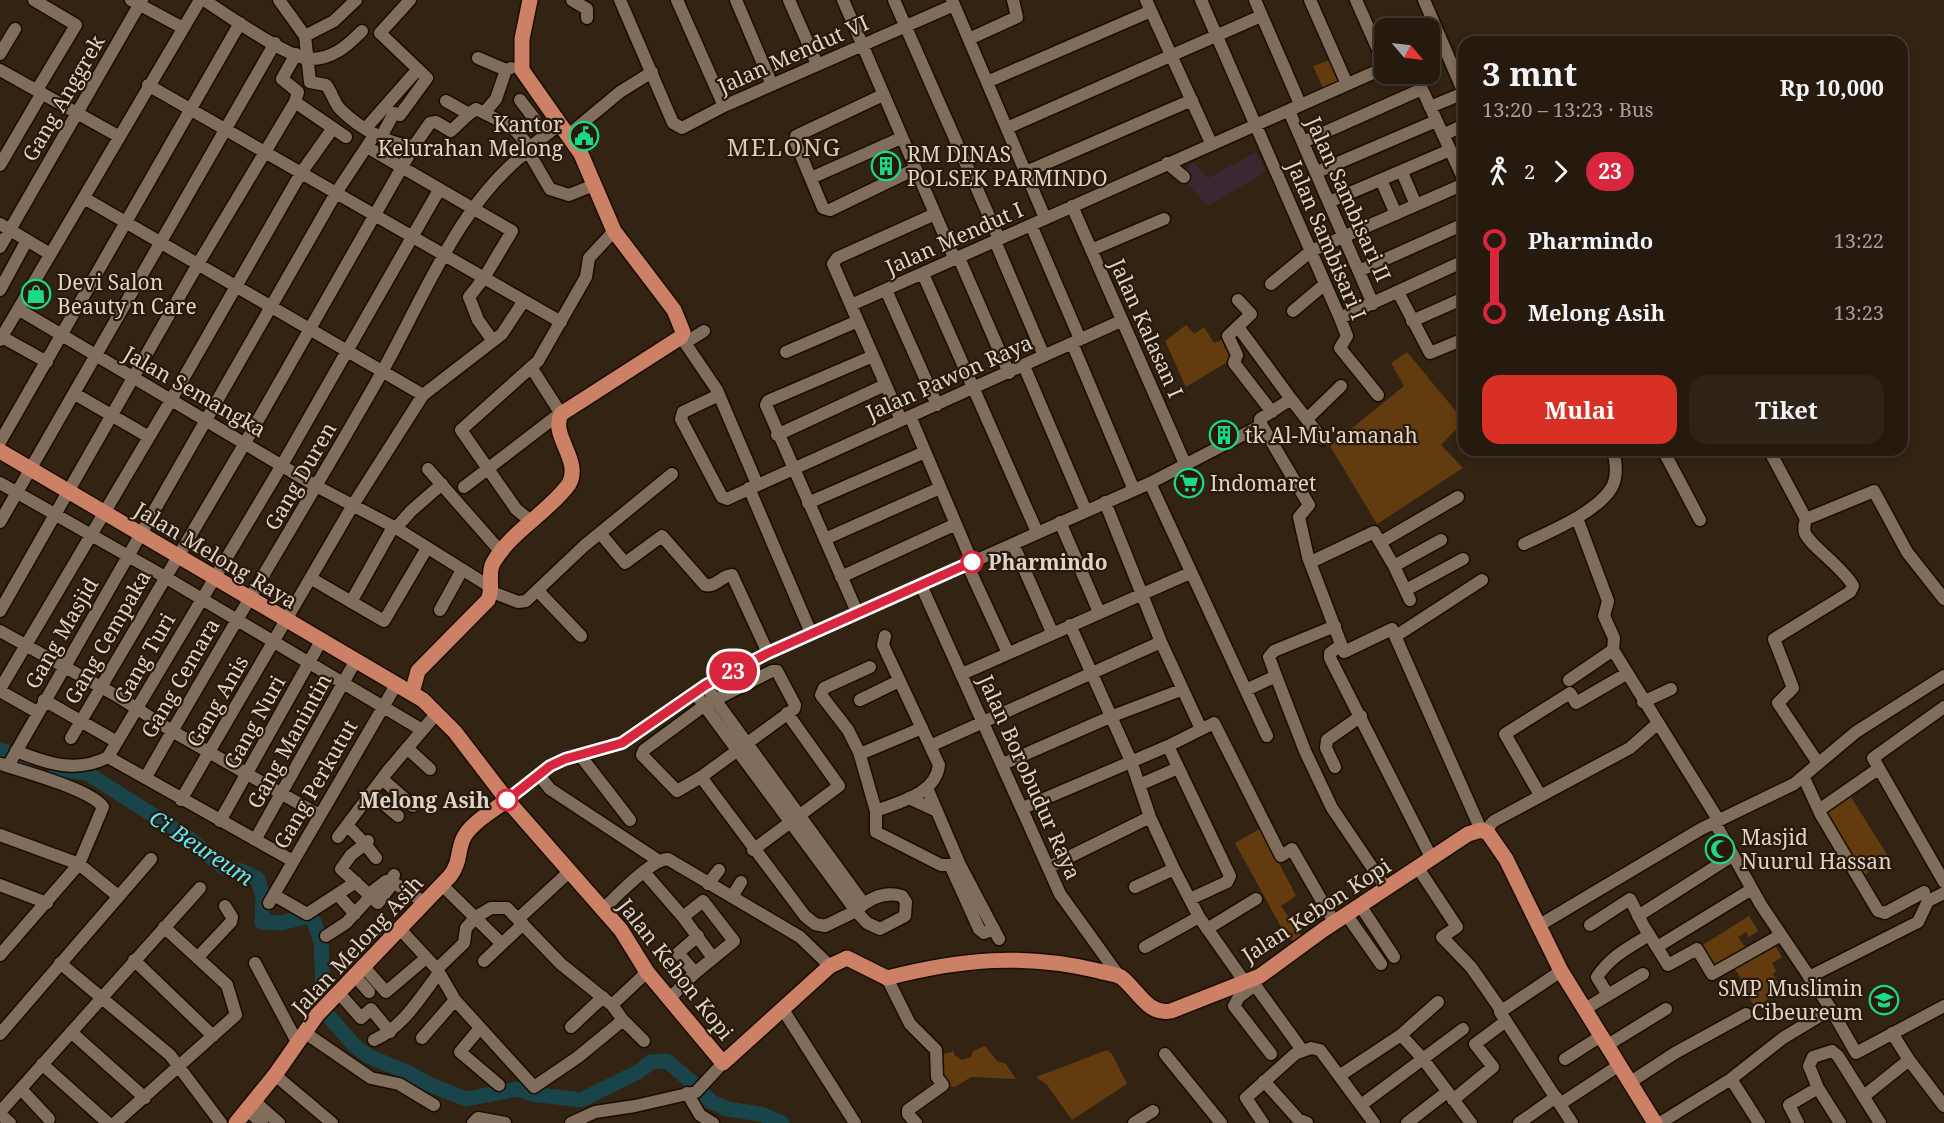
<!DOCTYPE html>
<html lang="id">
<head>
<meta charset="utf-8">
<style>
	:root { --surface:#261a0e; --page:#2e2317; --text:#f1f3f6; --muted:#a4a19e; --line:#42382e; --accent:#d93025 }
	body { margin:0; font-family:"Noto Serif",serif; background:var(--page); color:var(--text); height:100vh; display:flex; flex-direction:column; font-size:22px; white-space:nowrap }
	* { box-sizing:border-box; margin:0 }
	p { font-size:20px; color:var(--muted) }
	.icon { flex:none; width:33px; height:33px; fill:none; stroke:currentColor; stroke-width:2; stroke-linecap:round; stroke-linejoin:round }
	.map { position:relative; flex:1; overflow:hidden }
	.panel { position:absolute; left:1458px; top:36px; width:450px; height:420px; display:flex; flex-direction:column; background:var(--surface); border-radius:18px; box-shadow:0 3px 9px #0003,0 0 0 2px var(--line) }
	.panel>* { flex:none }
	.badge { padding:0 12px; border-radius:20px; font-size:21px; line-height:39px }
	.needle { width:39px; rotate:118deg }
	.tools { position:absolute; left:1374px; top:18px; display:grid; gap:12px }
	.tools a { display:grid; place-items:center; width:66px; height:66px; border-radius:12px; background:var(--surface); box-shadow:0 3px 9px #0003,0 0 0 2px var(--line); font-size:30px }
	.map>.badge { position:absolute; translate:-50% -50%; box-shadow:0 0 0 3px #fff }
	.legs { display:flex; align-items:center; gap:9px; height:66px; padding:0 24px; font-size:20px }
	.legs p { margin-inline-start:auto }
	.overview { display:flex; align-items:center; justify-content:space-between; height:102px; padding:0 24px }
	h1 { font-size:33px; font-weight:700; line-height:45px }
	.primary-button { display:flex; gap:12px; margin-top:auto; padding:12px 24px }
	.primary-button a { flex:1; height:69px; border-radius:18px; background:var(--accent); color:#fff; font-size:24px; font-weight:700; line-height:69px; text-align:center }
	.primary-button a+a { background:var(--page); color:var(--text) }
	ul { padding:0 24px; list-style:none }
	li { display:flex; align-items:center; gap:21px; height:72px; font-size:22px }
	li i { display:grid; place-items:center; width:9px; height:100%; margin:0 8px; background:currentColor }
	li i::after { content:''; width:15px; height:15px; margin:-8px; border:4px solid; border-radius:50%; background:var(--surface) }
	li p { margin-inline-start:auto }
	li:first-child i { background:linear-gradient(#0000 50%,currentColor 0) }
	li:last-child i { background:linear-gradient(currentColor 50%,#0000 0) }
	.map>svg:first-child { display:block }
</style>
</head>
<body>
<div class="map">
<svg width="1944" height="1123" viewBox="0 0 1944 1123">
	<rect width="100%" height="100%" fill="#322313"/>
	<!-- commercial -->
	<path fill="#392832" d="M1256,152L1266,172L1208,206L1179,175L1194,162L1208,178Z"/>
	<!-- green -->
	<path fill="#623c0f" d="M1330,60L1339,81L1323,88L1313,66Z
		M1186,325L1194,334L1204,327L1214,343L1223,339L1232,354L1229,361L1186,387L1165,341Z
		M1407,352L1464,421L1441,445L1463,468L1377,524L1330,446L1404,386L1391,363Z
		M1849,794L1888,856L1861,878L1824,812Z
		M1261,828L1296,896L1281,906L1301,935L1296,942L1287,938L1235,843Z
		M1749,916L1758,931L1749,937L1746,932L1738,937L1753,958L1775,945L1782,957L1772,963L1776,971L1773,974L1778,983L1775,986L1777,990L1760,1006H1754L1749,997L1739,999L1736,995L1747,988L1733,966L1714,975L1698,948Z
		M985,1046L997,1061L1006,1064L1016,1079L971,1077L955,1087L945,1086L936,1056L954,1051V1055L962,1060L971,1057L973,1051Z
		M1107,1050L1112,1054L1127,1084L1072,1120L1047,1085L1036,1077Z"/>
	<g fill="none" stroke-linecap="round" stroke-linejoin="round">
		<!-- river -->
		<path stroke="#19444a" stroke-width="15" d="M0,750L28,759
			M56,769L87,773L190,839L223,867L242,871L258,879L263,898L262,922L281,923L309,916L314,922L321,942L324,1011L354,1045L368,1056L409,1073L428,1084L466,1099L518,1089L532,1094L581,1100L638,1072L651,1062L667,1061L701,1090L710,1101L727,1109L761,1114L782,1123"/>
		<!-- minor casing -->
		<g stroke="#1a0c01" stroke-width="15">
			<path id="minor" d="M34,0L76,25L37,90
				M131,0L183,28
				M204,0C224,13 289,59 310,59C333,59 347,46 362,31
				M279,0L305,36L310,82L326,85C332,92 334,103 340,109C360,129 387,144 414,146
				M572,0L587,9V18
				M620,0L673,123L682,128L724,106L954,5
				M677,0L724,106
				M736,0L772,85
				M789,0L817,64
				M843,0L955,260
				M894,0L999,239
				M952,0L1045,218
				M1146,0L1211,143
				M1201,0L1340,318L1347,336L1340,348L1378,395
				M1255,0L1300,104
				M1310,0L1347,84
				M1356,0L1384,63
				M1424,0L1464,93
				M305,36L334,21L356,0
				M969,39L1017,17L1013,0
				M1430,48L1441,42
				M0,54L15,29
				M478,58L506,70L511,68
				M0,70L118,136
				M1415,74L1464,180
				M987,82L1151,11
				M148,85L561,322
				M883,95L796,136L795,141L823,208L830,210L915,169
				M520,100L546,134
				M446,101L469,114L476,109L512,127L530,147L528,151L550,189L569,195L594,185
				M295,102L298,92L282,79L296,54
				M1430,107L1464,93
				M1289,111L1373,304
				M484,113L496,99L506,70
				M366,128L418,69
				M1007,128L1261,16
				M1443,135L1464,125
				M567,136L620,92L652,72
				M381,137L394,113L400,115L427,78L380,33L410,0
				M1303,142L1422,89
				M367,147L512,231L484,278L469,297L478,320L493,341
				M530,147L559,125
				M1167,163L1184,177
				M0,165L42,93
				M1026,172L1192,100
				M1317,172L1436,121
				M1402,172L1416,205
				M811,178L901,138
				M1381,180L1396,214
				M84,198L423,395
				M1329,202L1450,150
				M1072,206L1186,466
				M0,224L50,254
				M1031,225L1080,339
				M995,241L1044,356
				M0,247L142,0
				M1091,250L1164,219
				M959,258L1009,373
				M1359,271L1464,224
				M923,274L1037,532
				M1271,284L1311,251L1464,184
				M0,290L27,240
				M886,290L937,405
				M1398,292L1430,353L1464,339
				M1238,300L1251,314L1228,336L1237,355L1234,363L1272,412
				M851,305L1384,68
				M18,309L316,486L396,528L492,588
				M1293,311L1325,284
				M1340,318L1464,261
				M1412,321L1464,298
				M1241,331L1291,399
				M2,337L47,362
				M681,337L717,390L757,484
				M0,340L200,0
				M685,343L704,331
				M1072,343L1134,490
				M786,352L858,321
				M1024,366L1086,511
				M531,367L561,414
				M75,394L149,437
				M719,395L683,412L681,419L722,497L727,499L1121,321
				M910,416L972,562
				M1307,419L1341,386
				M901,420L833,264L837,258L935,214
				M1261,424L1309,505L1299,517L1308,557L1344,652L1392,629L1481,830
				M777,435L885,385
				M0,442L240,23
				M1663,450L1700,520
				M1769,450L1806,519L1874,491L1907,552L1944,599
				M428,469L501,552
				M0,483L165,577L422,730
				M1150,483L1267,736
				M464,487L554,418H559
				M749,488L811,633
				M1105,502L1161,642L1201,729
				M808,503L925,452
				M1577,518L1608,601L1604,616L1614,638L1613,650
				M1806,519C1805,524 1803,528 1805,533C1810,546 1843,567 1853,586L1850,592L1774,639L1793,688L1778,703L1818,763
				M0,522L275,43
				M532,522L516,509L461,430L538,361L586,277L589,258L614,231
				M1060,522L1099,612
				M396,528L411,511L442,484
				M600,533L625,563L662,536L705,585C716,588 722,575 732,575L768,653
				M825,539L940,488
				M1381,542L1458,497
				M1013,544L1052,632
				M1524,544C1549,532 1598,512 1612,487C1618,476 1616,462 1613,450
				M1311,562L1374,532L1394,566L1410,600
				M967,564L1008,653
				M1394,566L1441,540
				M841,577L956,524
				M312,579L384,621L427,548
				M921,585L1060,894L1119,976
				M1406,590L1463,559
				M538,591L581,636
				M492,592L518,602L526,601L584,546L672,474
				M351,602L393,527
				M440,610L462,570
				M0,611L198,264L295,102L346,137
				M857,612L766,405L768,401L873,356
				M1070,625L1131,761L1150,817L1174,869L1199,917L1244,981
				M0,631L117,696L172,731L319,815
				M1396,636L1482,580
				M1341,645L1330,653V658L1432,859
				M1613,650L1719,821
				M870,667L824,688L821,695L848,730L859,752L876,811V832L941,865H960
				M772,671H777L795,705L794,709L701,777L677,791L642,755L644,750L705,705Z
				M962,674L1190,573
				M1276,676L1305,751L1332,808L1386,888
				M1569,680L1613,650
				M0,689L171,400L301,173L333,128
				M1246,690L1276,676L1269,657L1274,651L1335,626
				M0,691L37,712
				M695,693L856,911C869,898 884,891 902,896L906,902L905,916L880,929L867,923L856,911L825,926L815,924L805,916L701,777
				M711,694L864,904
				M44,700L117,742
				M860,700L899,681
				M1643,702L1671,689
				M1944,707L1873,758L1944,882
				M71,738L245,443L414,146L430,123L436,122L451,131L469,114
				M930,746L1161,642
				M1168,746L1230,876L1227,882L1190,899
				M407,748L430,769
				M16,751C46,763 76,774 108,757
				M579,754L630,820
				M860,754L922,728
				M108,757L282,465L439,190
				M108,757L293,861
				M1003,764L1110,717L1181,690
				M8,766L336,193L375,134
				M1335,767L1326,748L1327,740L1361,716
				M538,774L550,789L659,861
				M146,777C221,644 301,514 377,381C421,305 457,204 528,151
				M1804,778L1821,815L1878,911L1885,913L1924,892
				M382,779L413,806
				M1139,785L1178,768
				M927,788L960,865L999,939
				M371,793L398,816
				M1540,795L1505,734L1570,693L1576,703L1626,674
				M909,798L935,810
				M181,800L353,505L423,395L502,334L523,302
				M507,800L550,766L565,759L622,743L706,685L768,653L1150,483L1260,426V419L1291,399L1322,439
				M1023,808L1168,746L1214,723L1281,856L1292,849L1334,922
				M1819,810L1878,769
				M876,811C899,802 936,794 939,765L889,658L883,645L885,636
				M220,821L321,641
				M1715,823L1761,905L1831,1009L1856,1053L1944,1006
				M348,826L365,844L351,855L341,869L378,903L393,883
				M1485,831L1494,821L1630,748L1657,724
				M0,835L79,864L118,896
				M338,837L387,772L437,713
				M255,840L356,660
				M368,841L365,844L376,858
				M753,850L839,786L787,713
				M951,867L979,929L984,933L994,929
				M1049,867L1150,817
				M1418,868L1457,927L1442,937L1471,967L1501,1010
				M644,872L683,917L713,958
				M391,881L424,902
				M708,884L719,870
				M0,885L47,903
				M442,885L501,943
				M1135,887L1174,869
				M274,895L307,914L356,882
				M338,895L355,914
				M368,895L386,881H391L394,875
				M732,897L741,882
				M269,903L396,685
				M1360,905L1394,957
				M602,910C615,898 651,859 668,859L800,937L830,966
				M1346,914L1381,964
				M1638,916L1732,856
				M518,919L569,872
				M1590,925L1630,899L1643,925L1668,965L1697,949L1712,974L1781,935
				M1538,926L1701,829L1794,784L1856,732L1944,676
				M399,928L437,969L455,1000L534,1087L578,1057L623,1020L612,1005L561,964L507,908H491L476,917L466,928L464,943L437,969
				M1207,929L1256,899
				M326,936L346,923L370,897
				M1145,947L1199,917
				M1657,947L1752,889
				M0,955L79,864L103,807C90,789 24,772 1,764
				M198,957L231,922L232,917L225,906
				M134,960L213,1036
				M484,961L523,924
				M60,963L170,1055L221,1123
				M255,963L297,1042
				M363,966L386,992L426,958
				M1561,971L1500,1012L1572,1123
				M695,973L678,953L698,936
				M354,975L369,992
				M1809,977L1918,922L1928,901L1944,893
				M887,978L910,1024L936,1050L937,1077L943,1085L908,1110V1114L916,1123
				M1252,981L1302,1050
				M1255,985L1239,997L1234,1006L1271,1054
				M338,992L361,1018L371,1009L390,1032
				M1608,995L1597,977C1611,956 1628,948 1649,935
				M669,999L695,973L734,941L703,901L683,917
				M612,1005L647,972
				M782,1008L855,1123
				M1585,1009L1643,974
				M623,1020L644,1041
				M571,1027L603,997
				M480,1028L460,1052L499,1085
				M71,1032L145,1098
				M304,1032L371,1078L399,1084L434,1105
				M1892,1033L1909,1060L1944,1106
				M0,1034L151,859
				M1401,1035L1423,1059L1471,1123
				M422,1038L455,1000
				M374,1040C402,1028 420,998 438,974
				M1606,1046L1666,1009
				M1165,1054L1221,1123
				M1565,1059L1601,1036
				M42,1064L108,1123
				M275,1075L332,1123
				M1339,1076L1401,1035L1438,1002
				M1731,1079L1759,1123
				M1264,1081L1298,1119L1307,1123
				M1629,1083L1675,1053L1746,1014
				M21,1089L49,1119
				M687,1093L700,1115L713,1123
				M1864,1096L1909,1060
				M1453,1100L1493,1067L1475,1044L1506,1021
				M254,1101L279,1123
				M1560,1104L1618,1066
				M1361,1105L1463,1029
				M247,1110L262,1123
				M0,1112L200,888
				M0,1114L10,1123
				M115,1123L236,1015L227,985L164,927
				M473,1123L478,1118L505,1123
				M571,1123L595,1112L635,1106L696,1092L723,1063
				M1134,1123L1153,1111
				M1263,1123L1246,1098L1295,1054L1311,1048L1320,1050L1374,1123
				M1407,1123L1447,1092
				M1519,1123L1556,1097
				M1660,1123L1731,1079L1783,1038L1831,1009
				M1798,1123L1789,1105L1818,1088
				M1840,1123L1818,1088L1809,1066L1813,1057L1832,1051L1838,1056L1880,1123"/>
		</g>
		<!-- major casing -->
		<g stroke="#1a0c01" stroke-width="18">
			<path id="major" d="M0,451L423,700L455,732L507,800L621,930L647,972L723,1063L830,966L847,958L887,978C961,959 1024,953 1099,971C1106,973 1115,974 1121,977C1137,989 1148,1016 1171,1011L1260,976L1323,930L1468,834L1481,830L1488,833L1506,859L1561,971L1655,1123
				M412,693L418,671L488,600C494,587 487,574 493,563C511,531 548,513 569,484C582,460 550,436 561,414L681,337L683,332L674,310L614,231L581,154L522,70V39L530,0
				M236,1123L275,1075L317,1015L450,876C461,862 457,850 464,837C471,823 494,810 507,800"/>
		</g>
		<!-- minor -->
		<use href="#minor" stroke="#806d5c" stroke-width="12"/>
		<!-- major -->
		<use href="#major" stroke="#cc8066" stroke-width="15"/>
	</g>
	<g fill="none" stroke-linecap="round" stroke-linejoin="round">
		<!-- line-1 casing -->
		<g stroke="#fff" stroke-width="14">
			<path id="line-1" d="M507,800L550,766L565,759L622,743L706,685L768,653L972,562"/>
		</g>
		<!-- line-1 -->
		<use href="#line-1" stroke="#d7263d" stroke-width="9"/>
	</g>
	<!-- icons -->
	<defs>
		<g id="civic-ring" transform="scale(1.5)"><circle r="9.5" fill="#28190a" stroke="#1bd988" stroke-width="1.5"/><path d="M-.6-6.5H3V-4.5H.6V-3L4-1V1h2V6H-6V1h2V-1L-.6-3ZM-1.2 2.5V6h2.4V2.5Z" fill="#1bd988"/></g>
		<g id="building-ring" transform="scale(1.5)"><circle r="9.5" fill="#28190a" stroke="#1bd988" stroke-width="1.5"/><path d="M-4-6H4V6H1V3H-1V6H-4ZM-2.5-4.3h1.7v1.8h-1.7ZM.8-4.3h1.7v1.8H.8ZM-2.5-1h1.7V.8h-1.7ZM.8-1h1.7V.8H.8Z" fill="#1bd988"/></g>
		<g id="shop-ring" transform="scale(1.5)"><circle r="9.5" fill="#28190a" stroke="#1bd988" stroke-width="1.5"/><path d="M-5-2.5h2.3a2.7 3.5 0 0 1 5.4 0H5L5.5 6h-11ZM-1.5-2.5h3a1.5 2.3 0 0 0-3 0Z" fill="#1bd988"/></g>
		<g id="supermarket-ring" transform="scale(1.5)"><circle r="9.5" fill="#28190a" stroke="#1bd988" stroke-width="1.5"/><path d="M-6-5.5h2.5l.6 2H6L4.5 2H-2.5L-4.4-4H-6ZM-1.5 3.2a1.3 1.3 0 1 0 .1 0ZM3 3.2a1.3 1.3 0 1 0 .1 0Z" fill="#1bd988"/></g>
		<g id="mosque-ring" transform="scale(1.5)"><circle r="9.5" fill="#28190a" stroke="#1bd988" stroke-width="1.5"/><path d="M3.5-4.9A6 6 0 1 0 3.5 4.9A5 5 0 1 1 3.5-4.9Z" fill="#1bd988"/></g>
		<g id="school-ring" transform="scale(1.5)"><circle r="9.5" fill="#28190a" stroke="#1bd988" stroke-width="1.5"/><path d="M0-5L7-2L0 1L-7-2ZM-4 1L0 2.5L4 1V4Q0 6-4 4Z" fill="#1bd988"/></g>
	</defs>
	<g fill-rule="evenodd">
		<use href="#civic-ring" x="584" y="136"/>
		<use href="#building-ring" x="886" y="166"/>
		<use href="#shop-ring" x="36" y="294"/>
		<use href="#building-ring" x="1224" y="435"/>
		<use href="#supermarket-ring" x="1189" y="483"/>
		<use href="#mosque-ring" x="1720" y="849"/>
		<use href="#school-ring" x="1884" y="1000"/>
	</g>
	<!-- markers -->
	<g fill="#fff" stroke="#d7263d" stroke-width="3">
		<circle cx="972" cy="562" r="10"/>
		<circle cx="507" cy="800" r="10"/>
	</g>
	<g text-anchor="middle" dominant-baseline="central" stroke-width="4.5" stroke-linejoin="round" paint-order="stroke">
		<!-- street labels -->
		<g font-size="21" fill="#ded4ca" stroke="#28190a">
			<text transform="translate(793 54) rotate(-24)">Jalan Mendut VI</text>
			<text transform="translate(63 98) rotate(-60)">Gang Anggrek</text>
			<text transform="translate(1349 199) rotate(66)">Jalan Sambisari II</text>
			<text transform="translate(954 238) rotate(-24)">Jalan Mendut I</text>
			<text transform="translate(1327 240) rotate(67)">Jalan Sambisari I</text>
			<text transform="translate(1147 328) rotate(66)">Jalan Kalasan I</text>
			<text transform="translate(949 377) rotate(-24)">Jalan Pawon Raya</text>
			<text transform="translate(195 391) rotate(30)">Jalan Semangka</text>
			<text transform="translate(300 476) rotate(-60)">Gang Duren</text>
			<text transform="translate(216 555) rotate(31)">Jalan Melong Raya</text>
			<text transform="translate(61 633) rotate(-60)">Gang Masjid</text>
			<text transform="translate(107 637) rotate(-60)">Gang Cempaka</text>
			<text transform="translate(144 658) rotate(-60)">Gang Turi</text>
			<text transform="translate(180 678) rotate(-60)">Gang Cemara</text>
			<text transform="translate(217 701) rotate(-60)">Gang Anis</text>
			<text transform="translate(254 722) rotate(-61)">Gang Nuri</text>
			<text transform="translate(289 741) rotate(-61)">Gang Manintin</text>
			<text transform="translate(1030 777) rotate(66)">Jalan Borobudur Raya</text>
			<text transform="translate(315 784) rotate(-60)">Gang Perkutut</text>
			<text transform="translate(1316 910) rotate(-33)">Jalan Kebon Kopi</text>
			<text transform="translate(357 945) rotate(-47)">Jalan Melong Asih</text>
			<text transform="translate(676 969) rotate(52)">Jalan Kebon Kopi</text>
		</g>
		<!-- poi labels -->
		<g font-size="21" fill="#ded4ca" stroke="#28190a" text-anchor="start">
			<text x="563" y="124" text-anchor="end">Kantor<tspan x="563" dy="24">Kelurahan Melong</tspan></text>
			<text x="907" y="154">RM DINAS<tspan x="907" dy="24">POLSEK PARMINDO</tspan></text>
			<text x="57" y="282">Devi Salon<tspan x="57" dy="24">Beauty n Care</tspan></text>
			<text x="1245" y="435">tk Al-Mu'amanah</text>
			<text x="1210" y="483">Indomaret</text>
			<text x="1741" y="837">Masjid<tspan x="1741" dy="24">Nuurul Hassan</tspan></text>
			<text x="1863" y="988" text-anchor="end">SMP Muslimin<tspan x="1863" dy="24">Cibeureum</tspan></text>
		</g>
		<!-- stop labels -->
		<g font-size="21" font-weight="bold" fill="#ded4ca" stroke="#28190a" text-anchor="start">
			<text x="988" y="562">Pharmindo</text>
			<text x="490" y="800" text-anchor="end">Melong Asih</text>
		</g>
		<!-- water labels -->
		<g font-size="22" font-style="italic" fill="#5ee7f9" stroke="#28190a">
			<text transform="translate(202 847) rotate(33)">Ci Beureum</text>
		</g>
		<!-- quarter labels -->
		<g font-size="24" letter-spacing="1.5" fill="#decab6" stroke="#28190a">
			<text x="784" y="146">MELONG</text>
		</g>
	</g>
</svg>
<div class="tools">
<a><svg class="needle" viewBox="-14 -14 28 28"><path d="M0-13l5 13h-10z" fill="#e53935"/><path d="M0 13l5-13h-10z" fill="#a4a19e"/></svg></a>
</div>
<b class="badge" style="left:733px;top:671px;background:#d7263d;color:#fff">23</b>
<section class="panel">
<div class="overview"><div><h1>3 mnt</h1><p>13:20 – 13:23 · Bus</p></div><b>Rp 10,000</b></div>
<div class="legs"><svg class="icon" aria-label="walk" viewBox="0 0 24 24"><circle cx="13" cy="4" r="2"/><path d="M13 8l-2 6 4 7M11 14l-3 7M7 12l3-4h3l4 4"/></svg>2<svg class="icon" aria-label="forward" viewBox="0 0 24 24"><path d="M9 5l7 7-7 7"/></svg><b class="badge" style="background:#d7263d;color:#fff">23</b></div>
<ul>
<li><i style="color:#d7263d"></i><b>Pharmindo</b><p>13:22</p></li>
<li><i style="color:#d7263d"></i><b>Melong Asih</b><p>13:23</p></li>
</ul>
<div class="primary-button"><a>Mulai</a><a>Tiket</a></div>
</section>
</div>
</body>
</html>
